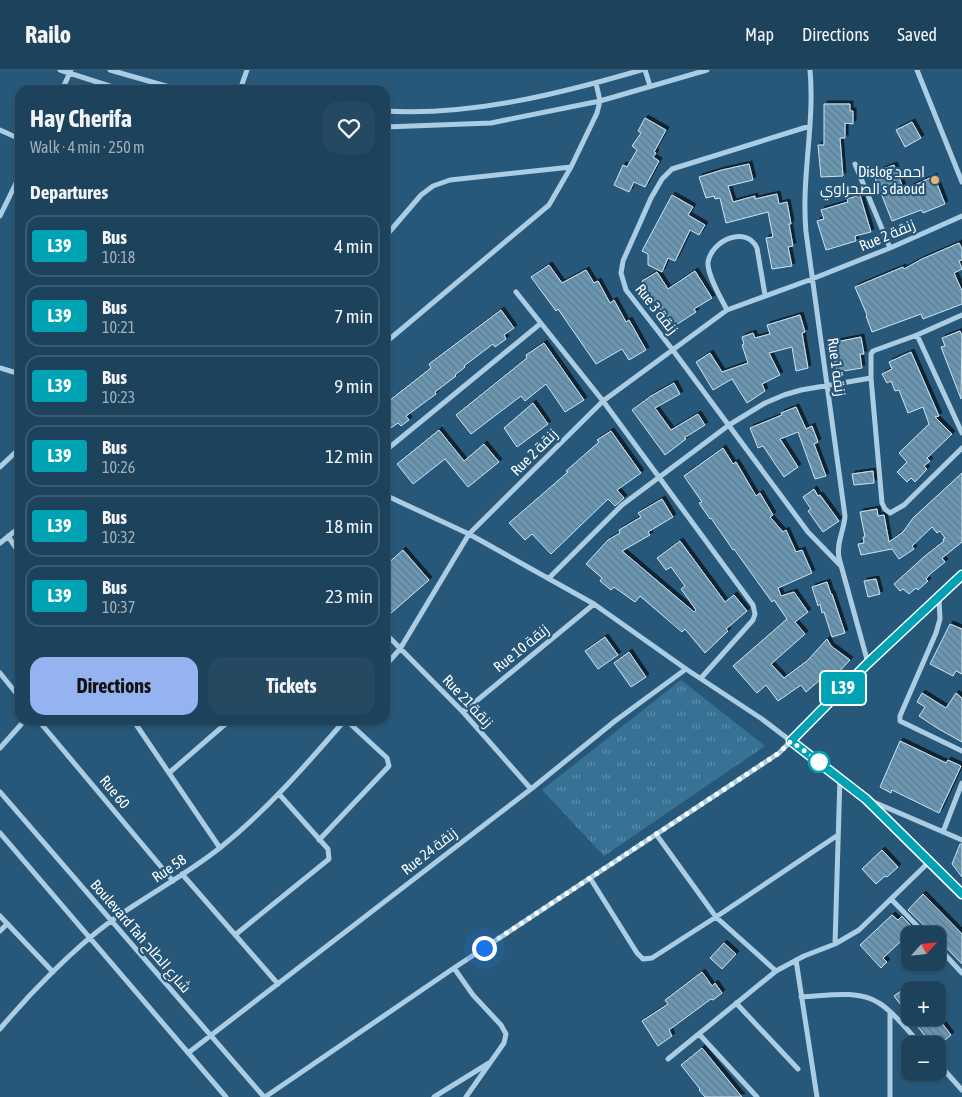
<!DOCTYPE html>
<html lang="en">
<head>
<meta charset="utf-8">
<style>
	:root { --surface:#1d425b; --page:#254961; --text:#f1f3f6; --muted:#a0b0bb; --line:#3b5b71; --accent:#95b2f1 }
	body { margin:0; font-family:"Asap Condensed",Cairo,sans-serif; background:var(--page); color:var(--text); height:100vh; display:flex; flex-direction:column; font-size:19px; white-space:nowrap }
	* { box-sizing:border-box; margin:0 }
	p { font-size:16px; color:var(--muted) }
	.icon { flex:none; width:28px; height:28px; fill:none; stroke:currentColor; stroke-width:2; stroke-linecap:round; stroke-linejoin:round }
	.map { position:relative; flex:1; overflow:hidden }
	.drawer { position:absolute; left:15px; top:15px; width:375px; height:640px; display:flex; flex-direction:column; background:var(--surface); border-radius:15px; box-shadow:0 1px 4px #0004,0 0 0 1px var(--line) }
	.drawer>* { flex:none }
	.badge { padding:0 10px; border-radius:4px; font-size:18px; line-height:32px }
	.needle { width:32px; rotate:63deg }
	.buttons { position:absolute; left:901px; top:856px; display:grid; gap:10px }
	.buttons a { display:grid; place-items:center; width:45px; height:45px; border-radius:10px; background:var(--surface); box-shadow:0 1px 4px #0004,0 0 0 1px var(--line); font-size:25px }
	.you { position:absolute; width:25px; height:25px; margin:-12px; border:4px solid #fff; border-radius:50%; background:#1a73e8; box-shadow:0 0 0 8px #1a73e833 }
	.map>.badge { position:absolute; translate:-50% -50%; box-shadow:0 0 0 2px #fff }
	h2 { padding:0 15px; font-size:19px; line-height:45px }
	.round { display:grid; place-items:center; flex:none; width:52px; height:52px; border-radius:15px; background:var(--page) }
	.summary { display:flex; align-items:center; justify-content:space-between; height:85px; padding:0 15px }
	h1 { font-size:24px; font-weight:700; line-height:38px }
	.action { display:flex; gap:10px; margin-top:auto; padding:10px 15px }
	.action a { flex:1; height:58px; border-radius:15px; background:var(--accent); color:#111; font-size:20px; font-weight:700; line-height:58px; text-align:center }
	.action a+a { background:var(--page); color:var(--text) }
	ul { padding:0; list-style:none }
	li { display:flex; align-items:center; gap:15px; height:62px; margin:0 10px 8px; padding:0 5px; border:2px solid var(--line); border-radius:15px }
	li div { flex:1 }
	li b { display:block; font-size:19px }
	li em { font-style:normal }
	li .badge { min-width:55px; font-weight:700; text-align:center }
	header { display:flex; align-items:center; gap:30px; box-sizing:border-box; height:70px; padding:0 25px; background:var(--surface); border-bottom:1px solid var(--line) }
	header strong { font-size:24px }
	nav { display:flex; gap:28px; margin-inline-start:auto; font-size:18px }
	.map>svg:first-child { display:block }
</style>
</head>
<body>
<header>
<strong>Railo</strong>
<nav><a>Map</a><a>Directions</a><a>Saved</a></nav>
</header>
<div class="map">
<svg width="962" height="1027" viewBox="0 0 962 1027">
	<defs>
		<pattern id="park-tufts" width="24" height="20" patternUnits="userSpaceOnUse" patternTransform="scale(1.25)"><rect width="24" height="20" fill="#377194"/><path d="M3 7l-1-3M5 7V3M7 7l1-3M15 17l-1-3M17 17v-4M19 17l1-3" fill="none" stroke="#5f8da9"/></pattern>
		<pattern id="building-back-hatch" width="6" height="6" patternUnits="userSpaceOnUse" patternTransform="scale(1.25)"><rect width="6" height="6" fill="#6b96b1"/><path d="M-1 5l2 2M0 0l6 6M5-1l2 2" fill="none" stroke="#607c8e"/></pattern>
		<filter id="shadow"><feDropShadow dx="3" dy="-3" stdDeviation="0" flood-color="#0009"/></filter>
	</defs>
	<rect width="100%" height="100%" fill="#275879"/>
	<!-- park -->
	<path fill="url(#park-tufts)" d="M681,610L765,676L604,786L542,720Z"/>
	<!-- building -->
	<path fill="url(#building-back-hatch)" stroke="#cce4f3" filter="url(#shadow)" d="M824,34H850V41H853V54L845,53V68H840L843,106L821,107L818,75H824Z
		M645,48L666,60L654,82L656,83L653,87L659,91L645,117L634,112L629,122L614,115L623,95L627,97L637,80L632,76L641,63L638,61Z
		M912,52L921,68L905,77L896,60Z
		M749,94L753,110L728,116L733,132L755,126V129L777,124L779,134L787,132L791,154H789L793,176L788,177L792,196L772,199L766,168L773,167L768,142L726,153L720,128L715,129L714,126L706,128L699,107L722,100Z
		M894,95L904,120L934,106L945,134L923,143L921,140L892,151L873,103Z
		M672,125L693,137L688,145L705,155L699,165L690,160L675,191L668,188L662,202L648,195V184L642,181Z
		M860,125L871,162L855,166L856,171L826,180L817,151L824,149L821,140L848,132L847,129Z
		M959,173L962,179V190L959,191L962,199L954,203L962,221V234L923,249L921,244L872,262L866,246L867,245L855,217L903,197L904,199L922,189Z
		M549,195L562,213L586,200L594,213L598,211L610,233L614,230L626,252L629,250L646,280L629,290L622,279L596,294L558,239L556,241L531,207Z
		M695,201L712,228L694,239L696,242L670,259L660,244L662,242L642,211L657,202L668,219Z
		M501,240L514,258L504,265L506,269L495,277L493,274L464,296L465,297L455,305L456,306L435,322L436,324L406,346L409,350L401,356L398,353L385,362V334L431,298L429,294Z
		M800,245L805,262L802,263L808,298L796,301L792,277L769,283L780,305L762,314L765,321L747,333L732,309L713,320L696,292L710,283L722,302L748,293L742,275L744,274L742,267L753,263L755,268L770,264L767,255Z
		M960,261L962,266L961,329L941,277L945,276L942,268Z
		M861,267L864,284H860L862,298L837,302L833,282L837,281L836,272Z
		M544,273L584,330L565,342L546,314L525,331L521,326L471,364L456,345L527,288L526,285Z
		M911,282L939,346L935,347L952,364L927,388L930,391L924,396L927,399L915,412L911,408L907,412L897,402L907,392L899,383L929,354L923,337L908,343L899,320L895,321L891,311L887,313L882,304L892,299L889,292Z
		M674,313L680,324L655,338L671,360L698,344L705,355L684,368L686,369L665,385L632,340L651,326Z
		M533,333L548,354L517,377L504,358Z
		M796,337L806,359L812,356L818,372L814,374L826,406L815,409L798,362L780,369L798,397L784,407L763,376L758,378L750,358L782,345L781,343Z
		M439,360L464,391L484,374L499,392L468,417L445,389L413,414L397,394Z
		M611,361L641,403L617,420L624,428L615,436L608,429L551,484L532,464L525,470L509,453L568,402L566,401L599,372L597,370Z
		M723,378L733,394L736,392L756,426L760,423L773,445L770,447L783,462L786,460L796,482L802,480L812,503L778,518L781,526L794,522L808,542L795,552L805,564L771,594L784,608L808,590L827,569L831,576L850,590L834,607L829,602L806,622L801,615L778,631L766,615L757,623L733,596L787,549L774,530L772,532L734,479L733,480L711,448L710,449L699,433L702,432L684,406Z
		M873,401L874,413L854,415L852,404Z
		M962,403V472L942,488L945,492L930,504L926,509L928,511L918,520L916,518L909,524L903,519L900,521L894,514L925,486L944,471L943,469L945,468L940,461L937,463L932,457L912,476L914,479L899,489L892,479L861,485L858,474L864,473L863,467H865L860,442L877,439L878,446L884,445L889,472L903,462L913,448Z
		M814,419L818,426L820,425L839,451L823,462L808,441L811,439L803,427Z
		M662,429L673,447L648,462L650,465L622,481L694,542L696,540L681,519L685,516L671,497L666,500L657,488L680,471L725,532L734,525L747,541L726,559L728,561L705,583L685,559L682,562L640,526L635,532L614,517L611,520L600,511L602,508L586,494L608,470L620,463L619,460L641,447L638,443Z
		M403,480L429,510L390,544L385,538V496Z
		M876,509L880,524L868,527L864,511Z
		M827,512L831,524H832L845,563L832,567L824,542L822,543L820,534L818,536L812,517Z
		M950,554L962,559V604L956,601L953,606L930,594Z
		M605,567L618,585L598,599L585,581Z
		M629,582L646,607L631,617L614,593Z
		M922,623L946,638L956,623L962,628V672L937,658L919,646L925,637L917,632Z
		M900,671L946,693L948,690L961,696L939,743L892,720L891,723L880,717Z
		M960,774H962V807L952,794Z
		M882,780L898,797L887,807L885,806L876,814L862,799Z
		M923,824L962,864V894L938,869V865H934L908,840Z
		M892,845L898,850L902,846L914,859L883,888L887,892L881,898L860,875Z
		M724,873L736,884L722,899L710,888Z
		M702,902L712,916L715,913L722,923L713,930L711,929L669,960L672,966L658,976L642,951L668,934L665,930Z
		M910,914V947L894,926Z
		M911,948H935L939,953L941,952L951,965L939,975H932Z
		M702,978L742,1027H705L699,1020L700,1019L681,995Z"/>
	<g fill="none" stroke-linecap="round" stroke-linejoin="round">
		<!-- minor -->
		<path stroke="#aacde3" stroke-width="5" d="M60,0L122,20
			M110,0L180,20
			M645,0L650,16
			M810,0C815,54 801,107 806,162L845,446C844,461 836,473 839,488L868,593
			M917,0L962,112
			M62,20L71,0
			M240,20L247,0
			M385,41C471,46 559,24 641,0
			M810,56L672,99L662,109L651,128L623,191L621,203L626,220L672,279L808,462L840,495
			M385,57L491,53L600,31L707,0
			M0,60L20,69
			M855,94L890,178
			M0,146L20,105
			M385,167L421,125L433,116L450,110L571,97
			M516,222L603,331L753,535L755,544L753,550L701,608
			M727,240C721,228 707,205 708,192C712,170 746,155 757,178L765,225
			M917,265L962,363
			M385,273L549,135L571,97L597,43L600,31L596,13
			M0,298L20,304
			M871,308L882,433L885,439L890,443L904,435L962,378
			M385,381L540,254
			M0,397L20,378
			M385,425L469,464L594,534L686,599L762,649L867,729L962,824
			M8,466L20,484
			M0,473L20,457
			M549,508L622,435L729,355L765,333L784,325L801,320L871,308V284L873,281L917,265L962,245
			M939,528L940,549L936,563L900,646V651L962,681
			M385,563L463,642L531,719
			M385,596L400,579L469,464L603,331L727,240L812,209L890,178L962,146
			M0,603L20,628
			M463,642L594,534
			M38,650L173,811
			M133,650L220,778
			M0,678L25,650
			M169,703L230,650
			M0,722L264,1027
			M869,730L962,770
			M943,762L962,713
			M0,763L226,1027
			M656,764L716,847L776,901
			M319,770L389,696L387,688L346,650
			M182,804L278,914
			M590,808L637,883L643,889L652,888L716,847L838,765
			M891,829L926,865
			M0,846L53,902
			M0,861L7,854
			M235,865L329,789L328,779L279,724
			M835,874L840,707
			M938,877L962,903
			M796,890L817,1027
			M454,898L473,925L501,955L506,964L504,973L466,1027
			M801,927C826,926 857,919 879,933C894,942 909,962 921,975
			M736,933L798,999
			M0,959C30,923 73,879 111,851C147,825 186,805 221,777C267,740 306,695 345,650
			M699,964L757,1027
			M188,983L531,719L615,651L686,599
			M668,989L776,901L804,886L835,874L859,860L930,791
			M938,993L962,1020
			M265,1027L454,898L779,683L868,593L962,505
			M434,1027L489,993
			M890,1027V943"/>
	</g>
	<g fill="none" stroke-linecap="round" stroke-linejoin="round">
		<!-- line casing -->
		<g stroke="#fff" stroke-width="11">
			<path id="line" d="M962,505L868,593L791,671L866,729L962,824"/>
		</g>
		<!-- line -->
		<use href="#line" stroke="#00a3b4" stroke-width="8"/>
		<!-- walk -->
		<path stroke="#fff" stroke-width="5" stroke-dasharray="0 9" d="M484,878L779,683L791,671L819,692"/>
	</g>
	<!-- markers -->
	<circle fill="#ebb36f" stroke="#275879" stroke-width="2" cx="935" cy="110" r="5"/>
	<circle fill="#fff" stroke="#00a3b4" stroke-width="2.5" cx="819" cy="692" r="10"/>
	<g text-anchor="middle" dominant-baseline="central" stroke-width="4.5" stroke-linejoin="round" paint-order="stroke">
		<!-- poi labels -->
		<g font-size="15" fill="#fff" stroke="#275879" text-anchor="end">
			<text x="925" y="101">Dislog احمد<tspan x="925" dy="17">الصحراوي s daoud</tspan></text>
		</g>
		<!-- street labels -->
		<g font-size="15" fill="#fff" stroke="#275879">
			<text transform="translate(887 165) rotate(-23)">Rue 2 زنقة</text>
			<text transform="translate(657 239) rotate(52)">Rue 3 زنقة</text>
			<text transform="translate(837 297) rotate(82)">Rue 1 زنقة</text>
			<text transform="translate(534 382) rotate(-45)">Rue 2 زنقة</text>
			<text transform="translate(521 578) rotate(-39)">Rue 10 زنقة</text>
			<text transform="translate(468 631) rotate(47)">Rue 21 زنقة</text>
			<text transform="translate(115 722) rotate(50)">Rue 60</text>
			<text transform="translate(429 781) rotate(-38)">Rue 24 زنقة</text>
			<text transform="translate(169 798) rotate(-34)">Rue 58</text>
			<text transform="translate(141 866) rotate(49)">Boulevard Tah شارع الطاح</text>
		</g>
	</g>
</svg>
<div class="buttons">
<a><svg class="needle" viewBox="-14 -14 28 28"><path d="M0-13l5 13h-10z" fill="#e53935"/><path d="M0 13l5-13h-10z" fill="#a0b0bb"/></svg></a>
<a>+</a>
<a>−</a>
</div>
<div class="you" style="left:484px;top:878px"></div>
<b class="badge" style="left:843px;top:618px;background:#00a3b4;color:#fff">L39</b>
<section class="drawer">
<div class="summary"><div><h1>Hay Cherifa</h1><p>Walk · 4 min · 250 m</p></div><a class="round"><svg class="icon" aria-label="heart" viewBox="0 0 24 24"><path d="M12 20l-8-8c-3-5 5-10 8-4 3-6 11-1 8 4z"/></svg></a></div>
<h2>Departures</h2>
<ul>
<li><span class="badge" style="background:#00a3b4;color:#fff">L39</span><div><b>Bus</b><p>10:18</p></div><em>4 min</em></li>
<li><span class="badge" style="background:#00a3b4;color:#fff">L39</span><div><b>Bus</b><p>10:21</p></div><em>7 min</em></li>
<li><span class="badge" style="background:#00a3b4;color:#fff">L39</span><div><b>Bus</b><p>10:23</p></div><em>9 min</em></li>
<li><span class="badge" style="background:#00a3b4;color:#fff">L39</span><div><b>Bus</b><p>10:26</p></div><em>12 min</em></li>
<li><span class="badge" style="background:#00a3b4;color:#fff">L39</span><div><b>Bus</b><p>10:32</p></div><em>18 min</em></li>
<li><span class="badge" style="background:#00a3b4;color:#fff">L39</span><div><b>Bus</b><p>10:37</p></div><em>23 min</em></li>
</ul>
<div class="action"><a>Directions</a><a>Tickets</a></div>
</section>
</div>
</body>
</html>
